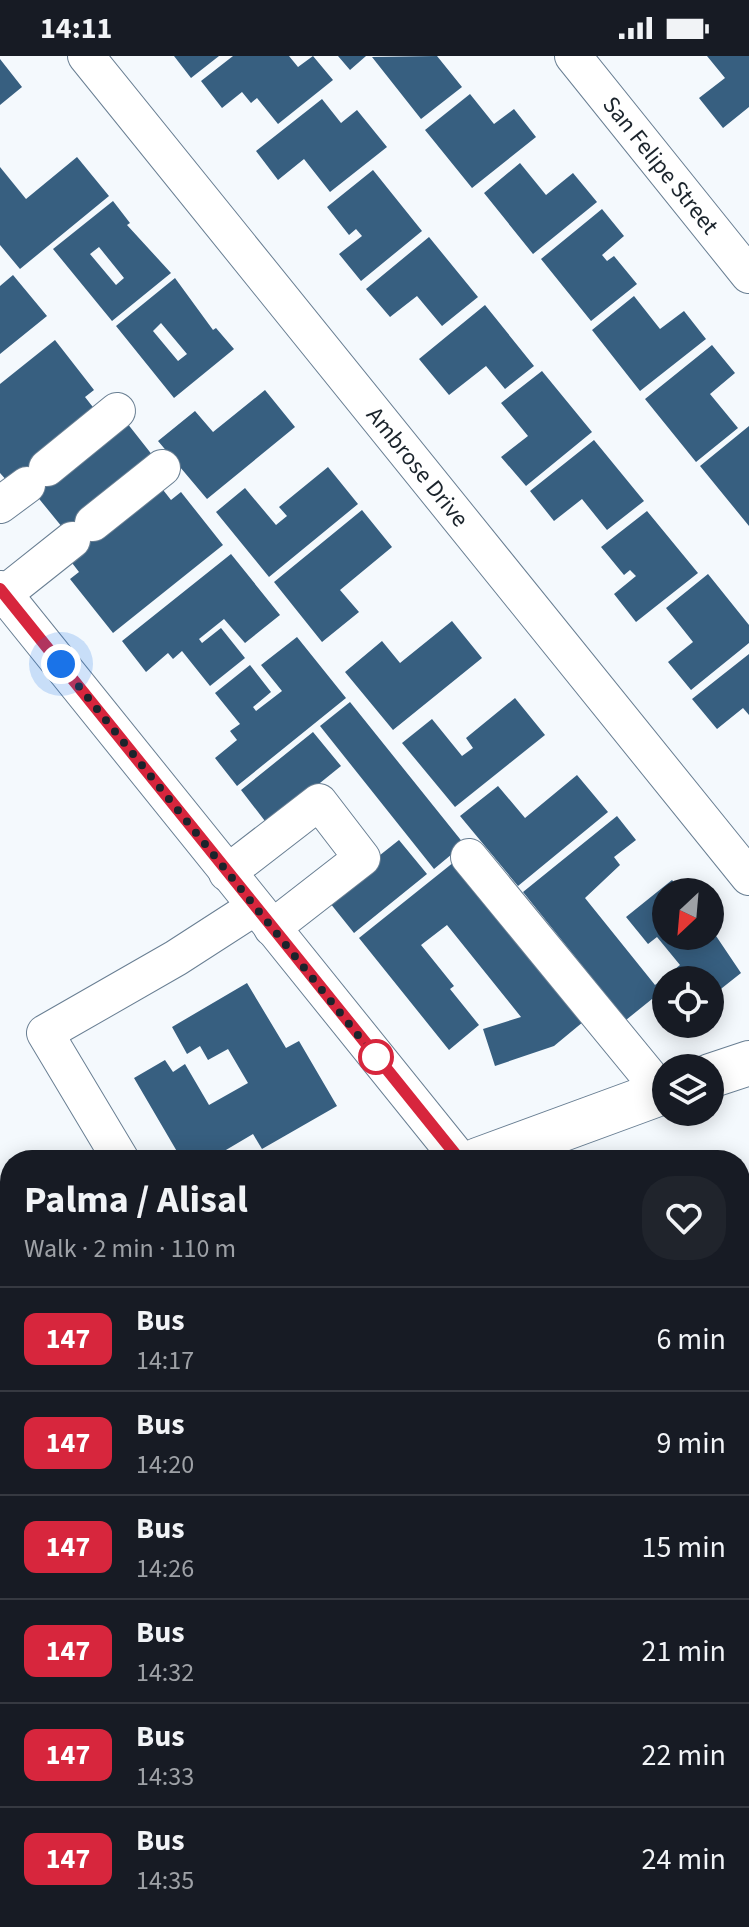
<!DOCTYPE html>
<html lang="en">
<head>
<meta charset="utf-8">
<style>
	:root { --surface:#171b24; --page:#20242c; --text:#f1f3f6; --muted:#9ea1a6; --line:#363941 }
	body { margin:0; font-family:"Source Sans 3",sans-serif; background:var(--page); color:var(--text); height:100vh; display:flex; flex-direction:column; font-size:30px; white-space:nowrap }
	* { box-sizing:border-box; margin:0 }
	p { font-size:26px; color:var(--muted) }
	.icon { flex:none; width:44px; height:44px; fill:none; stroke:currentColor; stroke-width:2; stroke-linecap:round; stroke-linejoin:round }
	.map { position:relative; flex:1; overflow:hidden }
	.side { position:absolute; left:0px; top:1094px; width:750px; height:778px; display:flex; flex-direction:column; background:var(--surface); border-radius:32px 32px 0 0; box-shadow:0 4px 20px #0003 }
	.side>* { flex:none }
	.badge { padding:0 16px; border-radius:12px; font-size:28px; line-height:52px }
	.needle { width:52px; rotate:206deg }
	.controls { position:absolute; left:652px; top:822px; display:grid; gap:16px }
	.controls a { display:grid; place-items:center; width:72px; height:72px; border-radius:50%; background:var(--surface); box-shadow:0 4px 20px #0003; font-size:40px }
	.you { position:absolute; width:40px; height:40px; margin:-20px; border:6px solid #fff; border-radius:50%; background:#1a73e8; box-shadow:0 0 0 12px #1a73e833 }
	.map>.badge { position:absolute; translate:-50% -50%; box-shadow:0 0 0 4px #fff }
	.round { display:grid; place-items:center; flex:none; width:84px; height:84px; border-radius:32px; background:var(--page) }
	.headline { display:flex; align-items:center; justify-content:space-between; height:136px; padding:0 24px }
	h1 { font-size:38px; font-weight:700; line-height:60px }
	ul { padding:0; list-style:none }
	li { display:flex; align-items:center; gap:24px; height:104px; padding:0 24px; border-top:2px solid var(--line) }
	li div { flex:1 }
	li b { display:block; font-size:30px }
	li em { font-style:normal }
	li .badge { min-width:88px; font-weight:700; text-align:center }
	.status { display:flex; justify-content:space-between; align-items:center; height:56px; padding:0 40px; background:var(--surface); direction:ltr }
	.status svg { height:22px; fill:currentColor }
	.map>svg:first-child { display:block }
</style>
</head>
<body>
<div class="status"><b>14:11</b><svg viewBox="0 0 49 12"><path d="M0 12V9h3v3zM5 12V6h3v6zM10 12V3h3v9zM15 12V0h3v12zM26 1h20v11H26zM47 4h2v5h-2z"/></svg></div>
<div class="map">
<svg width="749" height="1871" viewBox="0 0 749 1871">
	<rect width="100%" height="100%" fill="#f4f9fd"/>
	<!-- green -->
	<path fill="#a8cff1" d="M0,1821L10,1833V1862H34L41,1871H0Z"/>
	<!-- building -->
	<path fill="#375f80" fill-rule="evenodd" d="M174,0H219L191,22Z
		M233,0H289L298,11L313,0L333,24L278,68L257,42L251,47L242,36L222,52L201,25Z
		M338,0H366L350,14Z
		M437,0L462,31L421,63L372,1Z
		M707,0H749V51L723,72L699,42L725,22Z
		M0,3L22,31L0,49Z
		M470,38L494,68L514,53L536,81L472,132L425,74Z
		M322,43L341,67L357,54L387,91L330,136L304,103L278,124L256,95Z
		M77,101L109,140L20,213L0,189V111L26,143Z
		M520,107L546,139L573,117L597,146L533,198L484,137Z
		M373,114L422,175L361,225L339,198L362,180L356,173L349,179L327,151Z
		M113,145L130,167L127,169L171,217L112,265L53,193ZM99,191L124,222L116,229L90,198Z
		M602,153L624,180L602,199L607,205L614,200L637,228L591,265L541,203Z
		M429,181L478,241L442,270L417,240L390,261L366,233Z
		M13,219L47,260L0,298V230Z
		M175,222L213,274L216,272L234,293L174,342L116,270ZM161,267L187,298L178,305L153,275Z
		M634,240L660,273L684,255L706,283L640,335L592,274Z
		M485,249L534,310L505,333L486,310L449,339L419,303Z
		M55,284L94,334L85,341L96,355L127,367L153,400L160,430L171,444L181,436L223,489L113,577L70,523L79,516L69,503L80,493L18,417L8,426L0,417V328Z
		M712,289L735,317L710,338L738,372L696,406L645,343Z
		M542,315L592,376L526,430L501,401L528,380L501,347Z
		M265,334L295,371L207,443L158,385L195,355L213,376Z
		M749,370V470L700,410Z
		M594,384L644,445L607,474L582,443L554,465L530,435Z
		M328,411L358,448L269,521L216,456L245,432L276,469L287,460L279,451Z
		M362,454L392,491L340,534L359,556L322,586L274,526Z
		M647,455L698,517L636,566L614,538L636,520L630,514L624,519L601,491Z
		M231,498L280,559L245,587L224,563L199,583L202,587L221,572L245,602L210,630L182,595L173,603L168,597L146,616L122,585Z
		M708,518L749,569V587L691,634L668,606L693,586L666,552Z
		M452,565L482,602L393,674L345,616L382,585L400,607Z
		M297,581L346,642L237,730L215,702L237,684L230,675L240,668L215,637L250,609L271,636L253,651L256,655L282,635L261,609Z
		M749,598V659L743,652L717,673L692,643Z
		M515,642L545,679L455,751L402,687L432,663L462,700L473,692L466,682Z
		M350,646L464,788L434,813L320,670Z
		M313,676L341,710L268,769L241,734Z
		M577,719L608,756L518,830L460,760L498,730L525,762Z
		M617,760L636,784L614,801L620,809L585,842L655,929L680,909L657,881L648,888L626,861L672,824L682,836H666V880H710V871L741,917L717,936L714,932L710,935V924H666V948L660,952L652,943L626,964L523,836Z
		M399,784L427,818L354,877L326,842Z
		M454,806L583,966L554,990L495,1010L483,973L521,961L447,869L421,889L454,930L450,933L479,969L449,994L359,882Z
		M247,927L286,992L299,985L337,1050L262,1093L253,1078L209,1104H182L134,1022L165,1004L173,1016L185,1008L209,1049L248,1027L228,993L208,1004L200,990L187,998L172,971Z
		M740,1142L749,1153V1210L744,1215L749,1221V1249L740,1256Z
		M749,1315V1364L740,1353V1323Z
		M10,1383V1419L0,1427V1386L2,1390Z
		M10,1431V1471L0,1459V1439Z
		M0,1475L10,1487V1497L0,1506Z
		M10,1545V1643L0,1651V1553Z
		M740,1564L749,1575V1651L740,1640Z
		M749,1674V1701L740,1690V1681Z
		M740,1843L749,1850V1871H699L694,1868L699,1862H740Z
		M157,1862H204L193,1871H164Z
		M214,1862H288L296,1871H209L207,1868Z
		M366,1862H458L465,1871H355Z"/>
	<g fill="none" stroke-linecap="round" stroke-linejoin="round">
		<!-- minor casing -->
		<g stroke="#697f93" stroke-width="38">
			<g id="minor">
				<path id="s1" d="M86,0L749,821"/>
				<path id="s2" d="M573,0L749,219"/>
				<path d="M47,412L117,355"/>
				<path d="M0,449L27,429"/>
				<path d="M93,467L162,412"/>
				<path d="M0,533L460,1104"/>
				<path d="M4,538L72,484"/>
				<path d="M469,801L662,1036"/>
				<path d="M227,817L319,746L362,802L272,872"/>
				<path d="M121,1104L45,977L176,902L255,851"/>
				<path d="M740,1448L749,1459"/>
				<path d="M0,1780L10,1792"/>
				<path d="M66,1862L73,1871"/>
				<path d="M567,1862L574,1871"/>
			</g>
		</g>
		<!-- major casing -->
		<g stroke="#697f93" stroke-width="46">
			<path id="major" d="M710,1020L749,1007
				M478,1104L666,1035
				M0,1268L10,1265"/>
		</g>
		<!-- minor -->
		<use href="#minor" stroke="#fff" stroke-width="36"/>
		<!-- major -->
		<use href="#major" stroke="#fff" stroke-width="44"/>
	</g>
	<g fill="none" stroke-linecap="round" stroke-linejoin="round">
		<!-- line casing -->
		<g stroke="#fff" stroke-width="18">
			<path id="line" d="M0,533L460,1104"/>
		</g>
		<!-- line -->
		<use href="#line" stroke="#d7263d" stroke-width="12"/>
		<!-- walk -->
		<path stroke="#1b242c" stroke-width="8" stroke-dasharray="0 14.4" d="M61,608L381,1008L376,1001"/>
	</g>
	<!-- markers -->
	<circle fill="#fff" stroke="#d7263d" stroke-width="4" cx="376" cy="1001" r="16"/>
	<g text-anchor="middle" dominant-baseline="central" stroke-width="8" stroke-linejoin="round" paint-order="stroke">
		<!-- street labels -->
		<g font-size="24" fill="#1b242c" stroke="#fff">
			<text stroke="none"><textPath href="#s2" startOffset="140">San Felipe Street</textPath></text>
			<text stroke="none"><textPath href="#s1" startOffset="528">Ambrose Drive</textPath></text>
		</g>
	</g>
</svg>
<div class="controls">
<a><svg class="needle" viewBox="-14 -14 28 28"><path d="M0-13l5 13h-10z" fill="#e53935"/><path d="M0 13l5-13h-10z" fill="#9ea1a6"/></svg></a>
<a><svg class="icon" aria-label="locate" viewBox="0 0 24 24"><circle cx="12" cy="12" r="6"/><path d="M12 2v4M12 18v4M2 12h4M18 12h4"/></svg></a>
<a><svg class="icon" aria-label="layers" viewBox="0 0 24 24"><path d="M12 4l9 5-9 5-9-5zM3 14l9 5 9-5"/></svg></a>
</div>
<div class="you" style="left:61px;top:608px"></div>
<section class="side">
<div class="headline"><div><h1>Palma / Alisal</h1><p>Walk · 2 min · 110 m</p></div><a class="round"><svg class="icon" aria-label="heart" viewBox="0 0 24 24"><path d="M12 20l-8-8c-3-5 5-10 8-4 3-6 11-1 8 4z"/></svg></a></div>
<ul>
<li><span class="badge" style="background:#d7263d;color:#fff">147</span><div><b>Bus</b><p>14:17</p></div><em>6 min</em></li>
<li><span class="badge" style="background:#d7263d;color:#fff">147</span><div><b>Bus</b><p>14:20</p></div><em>9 min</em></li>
<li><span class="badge" style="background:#d7263d;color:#fff">147</span><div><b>Bus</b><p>14:26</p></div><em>15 min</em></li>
<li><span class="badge" style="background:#d7263d;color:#fff">147</span><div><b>Bus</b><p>14:32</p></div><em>21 min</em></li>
<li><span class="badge" style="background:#d7263d;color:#fff">147</span><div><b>Bus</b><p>14:33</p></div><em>22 min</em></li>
<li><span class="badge" style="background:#d7263d;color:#fff">147</span><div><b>Bus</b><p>14:35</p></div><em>24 min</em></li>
</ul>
</section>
</div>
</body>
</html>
